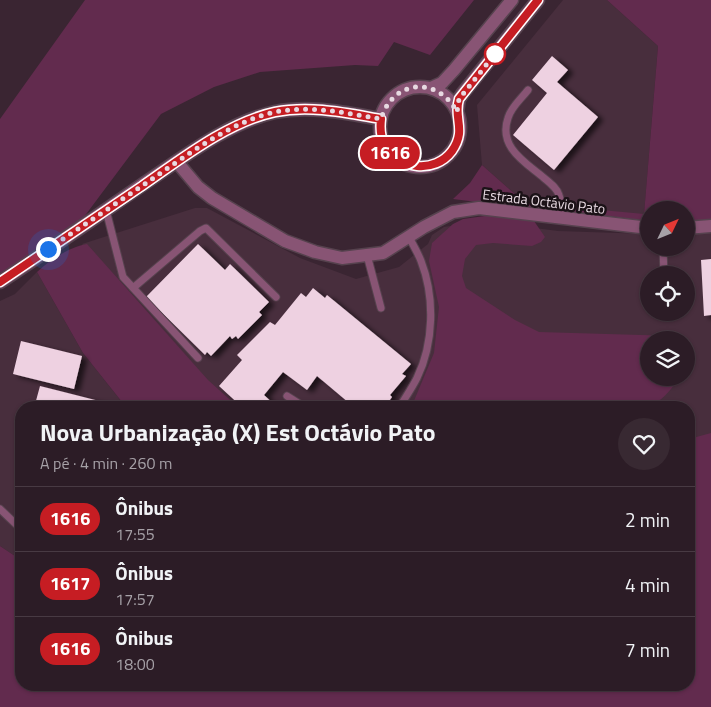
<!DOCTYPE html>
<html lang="pt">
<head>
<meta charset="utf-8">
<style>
	:root { --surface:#2c1c26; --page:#382932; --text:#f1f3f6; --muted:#a6a1a7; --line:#483a43 }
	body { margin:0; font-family:"Titillium Web",sans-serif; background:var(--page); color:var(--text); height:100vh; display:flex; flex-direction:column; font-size:19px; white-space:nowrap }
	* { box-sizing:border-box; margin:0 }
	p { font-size:16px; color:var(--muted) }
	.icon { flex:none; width:28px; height:28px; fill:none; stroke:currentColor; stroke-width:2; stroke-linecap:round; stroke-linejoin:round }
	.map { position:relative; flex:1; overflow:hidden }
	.side { position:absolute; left:15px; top:401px; width:680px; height:290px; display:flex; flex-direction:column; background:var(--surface); border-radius:20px; box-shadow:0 1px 4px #0004,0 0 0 1px var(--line) }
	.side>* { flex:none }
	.badge { padding:0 10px; border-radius:16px; font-size:18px; line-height:32px }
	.needle { width:32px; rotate:47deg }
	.buttons { position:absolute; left:640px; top:201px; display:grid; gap:10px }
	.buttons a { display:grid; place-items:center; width:55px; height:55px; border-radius:50%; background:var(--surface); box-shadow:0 1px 4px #0004,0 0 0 1px var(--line); font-size:25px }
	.you { position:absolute; width:25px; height:25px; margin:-12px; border:4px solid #fff; border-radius:50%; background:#1a73e8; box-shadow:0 0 0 8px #1a73e833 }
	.map>.badge { position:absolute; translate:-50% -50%; box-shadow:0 0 0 2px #fff }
	.round { display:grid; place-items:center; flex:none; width:52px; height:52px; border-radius:26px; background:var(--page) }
	.summary { display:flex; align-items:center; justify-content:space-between; height:85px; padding:0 25px }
	h1 { font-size:24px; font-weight:700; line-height:38px }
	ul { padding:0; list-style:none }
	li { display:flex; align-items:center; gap:15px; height:65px; padding:0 25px; border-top:1px solid var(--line) }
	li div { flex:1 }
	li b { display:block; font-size:19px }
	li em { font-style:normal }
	li .badge { min-width:55px; font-weight:700; text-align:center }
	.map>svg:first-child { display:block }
</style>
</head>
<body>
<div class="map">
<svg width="711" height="707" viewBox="0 0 711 707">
	<defs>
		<filter id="shadow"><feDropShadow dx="5.5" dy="3" stdDeviation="2.5" flood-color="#0009"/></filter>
	</defs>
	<rect width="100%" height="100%" fill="#3a2532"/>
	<!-- built -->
	<path fill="#482e3d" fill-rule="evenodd" d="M563,0H607L658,46L644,215L524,202L482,165L477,105Z
		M195,208H207L300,258L356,279L399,267L428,244L432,235L444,227L480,221L558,231L649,234V248H686V234L711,232V441L689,447V408L602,407L663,378H686V340L672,338L526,347L434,407H230L205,386L82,244ZM649,275H686V312H649Z
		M37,272L83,353L126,407L21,408V560L0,546V301L15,294Z"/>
	<!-- green -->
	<path fill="#622b4e" d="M85,0H474L430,55L394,42L378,66L355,65L260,72L214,87L161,114L75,229L0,273V119Z
		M607,0H711V220L686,222V210H649V221L569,211L570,207L644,214L658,46Z
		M482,165L524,202L553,205L552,211L453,199L470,183Z
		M492,215L534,221L545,237L541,242L532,246L493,243L476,245L465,259L462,276L466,288L515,320L539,332L675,336C693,342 698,352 686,369V340H649V378H680C671,389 661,403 647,407L411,408L434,353L439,307L429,261L432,243L453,224L463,219Z
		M87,244L208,380L238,407H126L83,353L37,272C50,260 69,247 87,244Z
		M711,433V707H0V546L21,560V685H689V439Z"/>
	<!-- building -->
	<path fill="#eed1e1" filter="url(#shadow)" d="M552,56L568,70L557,82L598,117L554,170L513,135L547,93L532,80Z
		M198,244L225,270L230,264L269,302L259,312L262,315L238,339L236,336L232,339L230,336L211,356L207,352L205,355L146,297Z
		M711,259V315L704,316L701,260Z
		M313,288L325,298L327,295L411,364L402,374L406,376L390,395L392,397L384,408H355L317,376L307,390L283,372L264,395L278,408H243L219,386L242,360L237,355L270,322L275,325L301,293L306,297Z
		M21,341L82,356L74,389L13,374Z
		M40,386L115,405V408H34Z"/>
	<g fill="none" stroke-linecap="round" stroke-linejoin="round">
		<!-- service casing -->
		<g stroke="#56424e" stroke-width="9">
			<path id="service" d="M528,90C521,99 511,107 508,118C498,147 525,162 544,178C550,183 557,188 559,195C562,203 561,210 560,218
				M106,210L123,277L198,358
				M663,248L664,275
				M367,255L381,308
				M133,288L200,231L206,228L276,297
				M287,396L306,408
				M399,408C405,398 412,388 417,378C434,343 435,297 421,261C418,253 413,245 409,237
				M0,509L21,529"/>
		</g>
		<!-- minor casing -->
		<g stroke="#56424e" stroke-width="15">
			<path id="minor" d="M177,162L198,187L212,198L285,241L315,252L342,258L383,253L424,227L453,212L479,208L649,228
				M686,228L711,226"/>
		</g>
		<!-- tertiary casing -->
		<g stroke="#56424e" stroke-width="15">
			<path id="tertiary" d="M380 127a40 40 0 1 1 80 0a40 40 0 1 1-80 0Z
				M431,88L442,83L454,70L512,0
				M457,112L459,99L463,93L538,0
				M0,282C49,250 97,216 145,183C184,157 229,122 275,112C311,105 346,113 381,119"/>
		</g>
		<!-- service -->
		<use href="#service" stroke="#885474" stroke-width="7"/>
		<!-- minor -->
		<use href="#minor" stroke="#885474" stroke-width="12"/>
		<!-- tertiary -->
		<use href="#tertiary" stroke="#885474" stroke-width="12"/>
	</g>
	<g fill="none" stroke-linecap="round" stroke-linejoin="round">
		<!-- line casing -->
		<g stroke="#fff" stroke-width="11">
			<path id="line" d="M0,282C48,250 95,218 142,186C181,159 228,122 275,112C311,105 346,113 381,119C380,128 380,137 385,145C398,170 435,174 452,151C467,130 453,118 459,99L538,0"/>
		</g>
		<!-- line -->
		<use href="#line" stroke="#c61d23" stroke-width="8"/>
		<!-- walk -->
		<path stroke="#e7d9e1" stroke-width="5" stroke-dasharray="0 9" d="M48,249C83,226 118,202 152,179C189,154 230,122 275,112C311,105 346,113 381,119C393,79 438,76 457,112L459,99L495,54"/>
	</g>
	<!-- markers -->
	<circle fill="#fff" stroke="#c61d23" stroke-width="2.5" cx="495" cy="54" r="10"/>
	<g text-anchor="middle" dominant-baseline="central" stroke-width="5" stroke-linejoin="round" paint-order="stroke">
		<!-- street labels -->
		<g font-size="14" fill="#e7d9e1" stroke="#1b1217">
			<text transform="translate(544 201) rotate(7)">Estrada Octávio Pato</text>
		</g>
	</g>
</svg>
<div class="buttons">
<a><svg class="needle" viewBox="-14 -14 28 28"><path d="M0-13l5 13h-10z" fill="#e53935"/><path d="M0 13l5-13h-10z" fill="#a6a1a7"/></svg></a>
<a><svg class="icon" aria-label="locate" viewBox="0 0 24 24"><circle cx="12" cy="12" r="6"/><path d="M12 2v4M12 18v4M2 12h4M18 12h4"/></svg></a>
<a><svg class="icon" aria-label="layers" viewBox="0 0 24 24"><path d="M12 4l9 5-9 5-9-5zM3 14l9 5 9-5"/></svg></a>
</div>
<div class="you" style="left:48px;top:249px"></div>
<b class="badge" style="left:390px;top:153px;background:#c61d23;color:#fff">1616</b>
<section class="side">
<div class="summary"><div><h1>Nova Urbanização (X) Est Octávio Pato</h1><p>A pé · 4 min · 260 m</p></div><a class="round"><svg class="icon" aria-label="heart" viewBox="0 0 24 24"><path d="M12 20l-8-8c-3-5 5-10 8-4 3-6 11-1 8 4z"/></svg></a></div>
<ul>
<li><span class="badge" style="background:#c61d23;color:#fff">1616</span><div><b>Ônibus</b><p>17:55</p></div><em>2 min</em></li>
<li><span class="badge" style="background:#c61d23;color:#fff">1617</span><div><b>Ônibus</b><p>17:57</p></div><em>4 min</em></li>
<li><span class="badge" style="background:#c61d23;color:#fff">1616</span><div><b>Ônibus</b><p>18:00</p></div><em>7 min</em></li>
</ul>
</section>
</div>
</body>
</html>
